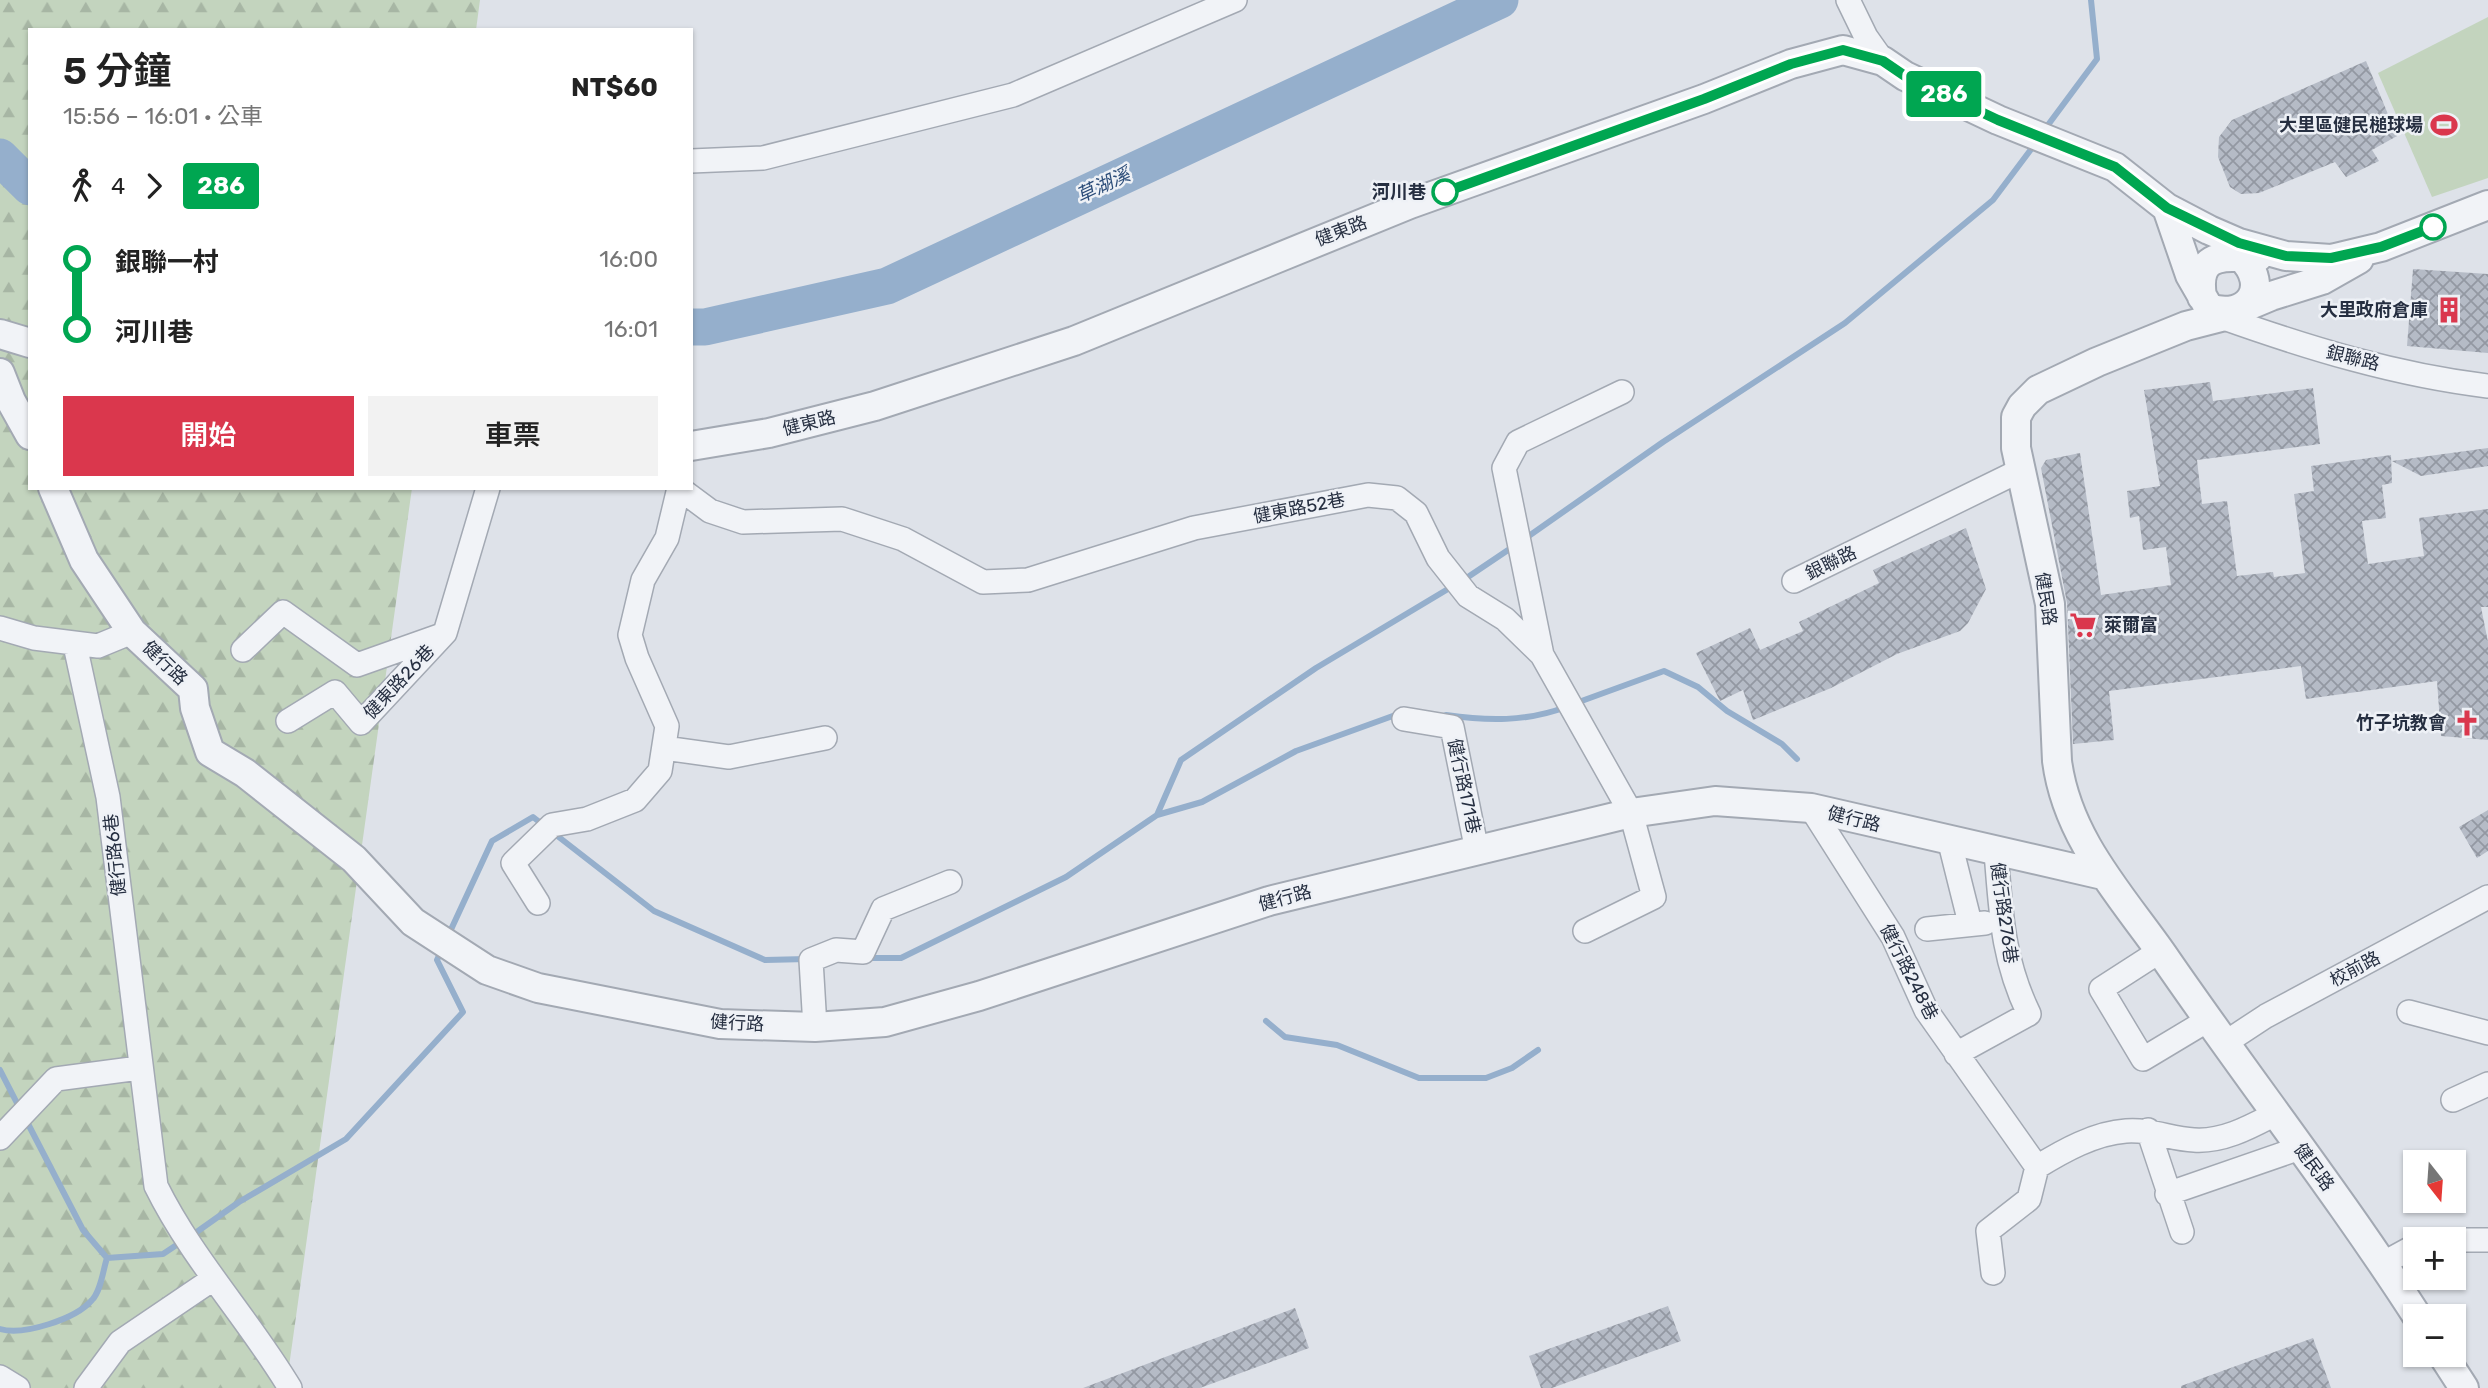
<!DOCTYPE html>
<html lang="zh-TW">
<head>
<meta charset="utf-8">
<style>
	:root { --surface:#fff; --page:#f2f2f2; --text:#222; --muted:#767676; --accent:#da374d }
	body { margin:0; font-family:Rubik,"Noto Sans TC",sans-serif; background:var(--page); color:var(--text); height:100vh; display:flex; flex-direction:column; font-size:26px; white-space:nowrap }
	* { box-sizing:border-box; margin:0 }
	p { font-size:23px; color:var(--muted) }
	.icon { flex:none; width:38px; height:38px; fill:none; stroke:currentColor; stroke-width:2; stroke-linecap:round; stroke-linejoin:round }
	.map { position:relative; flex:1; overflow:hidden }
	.panel { position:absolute; left:28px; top:28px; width:665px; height:462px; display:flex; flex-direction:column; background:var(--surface); border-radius:0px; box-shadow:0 2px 5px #0004 }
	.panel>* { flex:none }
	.badge { padding:0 14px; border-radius:5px; font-size:24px; line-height:46px }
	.needle { width:46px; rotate:163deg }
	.tools { position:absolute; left:2403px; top:1150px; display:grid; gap:14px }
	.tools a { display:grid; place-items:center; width:63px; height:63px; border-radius:0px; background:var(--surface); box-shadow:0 2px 5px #0004; font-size:35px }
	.map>.badge { position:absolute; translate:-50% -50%; box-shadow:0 0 0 4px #fff }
	.legs { display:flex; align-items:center; gap:10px; height:77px; padding:0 35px; font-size:23px }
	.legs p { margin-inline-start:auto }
	.summary { display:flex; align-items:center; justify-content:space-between; height:119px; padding:0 35px }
	h1 { font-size:38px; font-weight:600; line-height:52px }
	.button { display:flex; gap:14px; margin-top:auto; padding:14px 35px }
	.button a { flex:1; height:80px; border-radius:0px; background:var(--accent); color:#fff; font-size:28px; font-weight:600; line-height:80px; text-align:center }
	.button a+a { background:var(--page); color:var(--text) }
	ul { padding:0 35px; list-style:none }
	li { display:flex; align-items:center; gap:24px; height:70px; font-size:26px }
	li i { display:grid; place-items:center; width:10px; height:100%; margin:0 9px; background:currentColor }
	li i::after { content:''; width:18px; height:18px; margin:-9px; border:5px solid; border-radius:50%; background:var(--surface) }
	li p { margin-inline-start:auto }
	li:first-child i { background:linear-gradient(#0000 50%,currentColor 0) }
	li:last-child i { background:linear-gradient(currentColor 50%,#0000 0) }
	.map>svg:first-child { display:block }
</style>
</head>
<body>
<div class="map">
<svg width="2488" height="1388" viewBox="0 0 2488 1388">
	<defs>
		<pattern id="forest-firs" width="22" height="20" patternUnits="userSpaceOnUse" patternTransform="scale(1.75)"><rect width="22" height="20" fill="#c3d4be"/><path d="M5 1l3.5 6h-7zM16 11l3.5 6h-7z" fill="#a7b6a4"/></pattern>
		<pattern id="building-cross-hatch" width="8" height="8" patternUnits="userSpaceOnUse" patternTransform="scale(1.75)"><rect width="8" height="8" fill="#b5bbc6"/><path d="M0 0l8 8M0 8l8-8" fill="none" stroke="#9398a2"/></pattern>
	</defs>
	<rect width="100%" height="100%" fill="#dee2e9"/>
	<!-- forest -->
	<path fill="url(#forest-firs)" d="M0,0H480L476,30H30V488H412L286,1388H0Z"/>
	<!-- pitch -->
	<path fill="#c3d4be" d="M2488,17V178L2432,197L2378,73Z"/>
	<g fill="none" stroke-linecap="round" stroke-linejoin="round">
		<!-- stream -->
		<path stroke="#95afcc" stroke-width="6" d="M2045,129L2097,59L2091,0
			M1523,540L1663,442L1845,323L1993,200L2035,144
			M1462,581L1514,546
			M1576,703L1664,671L1698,687L1727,711L1782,744L1797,759
			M1446,715C1487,721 1526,722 1566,707
			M1157,815L1202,802L1296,751L1401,713
			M448,936L492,841L533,817L654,911L765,960L807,959
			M864,958H901L1066,877L1157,815L1181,760L1316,668L1453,586
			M1266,1021L1285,1037L1337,1045L1419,1078H1486L1512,1068L1538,1050
			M0,1070L20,1109
			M25,1118L83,1230L107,1258L163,1254L181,1242
			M191,1236L239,1202L346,1139L463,1012L437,960L442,949
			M0,1329C23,1336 76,1319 92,1300C101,1291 103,1270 107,1258"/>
		<!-- river -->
		<path stroke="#95afcc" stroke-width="37" d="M0,157L30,187
			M691,327H705L887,286L1500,0"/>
	</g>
	<!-- building -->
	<path fill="url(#building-cross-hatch)" d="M2366,61L2397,136L2372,150L2379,161L2346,177L2335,162L2259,193L2241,194L2230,187L2218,157L2219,137L2232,120Z
		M2413,269L2488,274V353L2407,346Z
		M2210,382L2213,401L2313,388L2320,444L2197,460L2202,504L2227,501L2237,576L2273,572L2274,577L2305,573L2294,494L2314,491L2311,466L2391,455L2392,483L2382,485L2386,518L2362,521L2368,564L2424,556L2419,518L2488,509V607H2481L2488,642V740L2441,736L2437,681L2306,699L2301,666L2109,691L2114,740L2073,744L2067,603L2041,468L2046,460L2080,453L2101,595L2171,585L2166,547L2143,550L2139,516L2130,518L2127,491L2160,486L2144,390Z
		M2488,448V466L2421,476L2392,461Z
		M1966,528L1986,589L1968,623L1960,631L1897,654L1831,688L1753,720L1743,690L1720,701L1696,653L1750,628L1760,650L1803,631L1799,622L1879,583L1873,570Z
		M2488,810V851L2477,858L2459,827Z
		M1668,1306L1681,1341L1552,1388H1541L1529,1356Z
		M1295,1308L1309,1348L1200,1388H1083Z
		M2313,1338L2331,1388H2181V1386Z"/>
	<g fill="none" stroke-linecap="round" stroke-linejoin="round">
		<!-- minor casing -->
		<g stroke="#a3a9b3" stroke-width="26">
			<path id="minor" d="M1848,0L1866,37L1883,61
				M691,161L763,158L1013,95L1235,0
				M2221,317C2308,348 2396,375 2488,386
				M1794,581L2019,471
				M0,628L34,638L98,646L132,632
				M75,645L108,797L156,1186C192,1259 248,1318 290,1388
				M243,650L283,612L357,665L439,636
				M1542,655L1504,468L1518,442L1622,392
				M1404,719L1452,727L1477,851
				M288,721L335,692L361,723L445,633L488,488
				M664,748L729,757L825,738
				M1811,808L1893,937L1926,1010L2037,1167
				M1950,843L1970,923
				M538,903L513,863L552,825L587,819L635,800L660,771L667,726L637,658L630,635L643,580L667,538L679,488L710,511L743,522L842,519L903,539L983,582L1028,580L1194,528L1368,495L1397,498L1416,513L1438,558L1468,596L1505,619L1542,655L1631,813L1654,897L1585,931
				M1927,929L1985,923
				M2160,951L2101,989L2143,1059L2208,1020
				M2409,1012L2488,1033
				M815,1027L811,960L836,950L863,952L883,909L950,882
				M2225,1043L2266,1016L2488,897
				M1956,1054L2029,1014C2002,958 2001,912 1996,852
				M2453,1100L2488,1084
				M2148,1130L2182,1232
				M0,1138L56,1079L139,1068
				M2167,1194L2300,1148
				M2454,1240H2488
				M2382,1264L2415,1246
				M1993,1273L1988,1231L2029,1199L2037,1167C2063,1151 2095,1133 2126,1131C2151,1129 2171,1139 2194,1140C2223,1142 2250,1127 2275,1114
				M0,1377L18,1388
				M86,1388L120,1342L213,1279"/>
		</g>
		<!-- tertiary casing -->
		<g stroke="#a3a9b3" stroke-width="32">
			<path id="tertiary" d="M2167,208L2190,275L2209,308C2247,321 2272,287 2241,257
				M2359,259L2322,280L2271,296L2221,317L2186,326L2097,362L2038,390L2022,406L2016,417V448L2050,604L2057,761C2067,838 2120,894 2163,955C2246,1076 2337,1192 2417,1316
				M2202,297C2195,250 2226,257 2258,257
				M0,334L30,343
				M0,373L11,401L30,435
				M691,446L769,433L875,406L1074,341L1410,204L1704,99L1791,64L1843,50L1883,61L1905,76L1998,120L2115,167L2167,208L2209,230L2239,243L2286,256L2331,259L2381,247L2488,205
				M53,488L84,560L132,632L193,689L195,708L210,752L245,773L354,859L413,922L487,970L538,988L720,1024L815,1027L885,1022L979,996L1269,901L1631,813L1715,801L1811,808L2103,875
				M2442,1354L2464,1388"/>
		</g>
		<!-- minor -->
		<use href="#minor" stroke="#f1f3f7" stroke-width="23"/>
		<!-- tertiary -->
		<use href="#tertiary" stroke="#f1f3f7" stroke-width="28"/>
	</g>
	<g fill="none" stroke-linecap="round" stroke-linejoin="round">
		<!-- line-1 casing -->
		<g stroke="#fff" stroke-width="16">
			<path id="line-1" d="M1445,192L1704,99L1791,64L1843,50L1883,61L1905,76L1998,120L2115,167L2167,208L2239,243L2286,256L2331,258L2381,247L2433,227"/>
		</g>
		<!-- line-1 -->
		<use href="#line-1" stroke="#00a651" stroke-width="10"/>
	</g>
	<!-- icons -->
	<defs>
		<g id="stadium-bare" transform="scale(2.1)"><path d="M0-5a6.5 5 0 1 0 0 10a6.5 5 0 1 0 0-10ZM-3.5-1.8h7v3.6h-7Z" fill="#da374d" stroke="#eef1f6" stroke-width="2.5" paint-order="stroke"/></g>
		<g id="building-bare" transform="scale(2.1)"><path d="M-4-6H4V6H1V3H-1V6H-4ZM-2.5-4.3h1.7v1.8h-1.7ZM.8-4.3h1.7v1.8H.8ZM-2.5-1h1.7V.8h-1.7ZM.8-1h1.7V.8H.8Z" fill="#da374d" stroke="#eef1f6" stroke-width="2.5" paint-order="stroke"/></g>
		<g id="supermarket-bare" transform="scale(2.1)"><path d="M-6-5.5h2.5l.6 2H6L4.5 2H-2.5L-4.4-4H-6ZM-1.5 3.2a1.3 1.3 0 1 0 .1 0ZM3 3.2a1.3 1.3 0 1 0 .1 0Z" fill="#da374d" stroke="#eef1f6" stroke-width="2.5" paint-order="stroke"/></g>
		<g id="church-bare" transform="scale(2.1)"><path d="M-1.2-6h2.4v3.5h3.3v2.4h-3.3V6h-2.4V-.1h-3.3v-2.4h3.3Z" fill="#da374d" stroke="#eef1f6" stroke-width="2.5" paint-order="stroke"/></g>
	</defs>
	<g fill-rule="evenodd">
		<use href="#stadium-bare" x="2444" y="125"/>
		<use href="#building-bare" x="2449" y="310"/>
		<use href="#supermarket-bare" x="2083" y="625"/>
		<use href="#church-bare" x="2467" y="723"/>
	</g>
	<!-- markers -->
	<g fill="#fff" stroke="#00a651" stroke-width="3.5">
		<circle cx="1445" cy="192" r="12"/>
		<circle cx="2433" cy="227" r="12"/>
	</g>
	<g text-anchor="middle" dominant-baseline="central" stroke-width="5" stroke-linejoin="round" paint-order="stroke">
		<!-- poi labels -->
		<g font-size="18" font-weight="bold" fill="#262f41" stroke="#eef1f6" text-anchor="end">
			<text x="2423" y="125">大里區健民槌球場</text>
			<text x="2428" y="310">大里政府倉庫</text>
			<text x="2104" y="625" text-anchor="start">萊爾富</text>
			<text x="2446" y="723">竹子坑教會</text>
		</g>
		<!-- stop labels -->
		<g font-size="18" font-weight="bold" fill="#262f41" stroke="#eef1f6" text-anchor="end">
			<text x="1426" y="192">河川巷</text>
		</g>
		<!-- street labels -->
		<g font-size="18" fill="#262f41" stroke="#eef1f6">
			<text transform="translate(1341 231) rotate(-21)">健東路</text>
			<text transform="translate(2353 358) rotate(14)">銀聯路</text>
			<text transform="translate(809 423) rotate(-14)">健東路</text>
			<text transform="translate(1299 508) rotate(-11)">健東路52巷</text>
			<text transform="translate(1831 563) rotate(-26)">銀聯路</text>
			<text transform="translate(2046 599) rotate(81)">健民路</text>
			<text transform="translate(165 663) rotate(44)">健行路</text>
			<text transform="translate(399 682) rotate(-47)">健東路26巷</text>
			<text transform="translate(1464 786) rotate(78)">健行路171巷</text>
			<text transform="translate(1854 819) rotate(14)">健行路</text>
			<text transform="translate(115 855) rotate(-96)">健行路6巷</text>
			<text transform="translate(1285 898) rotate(-15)">健行路</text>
			<text transform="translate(2004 913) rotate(82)">健行路276巷</text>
			<text transform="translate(2355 969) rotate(-28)">校前路</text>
			<text transform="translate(1909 972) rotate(63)">健行路248巷</text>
			<text transform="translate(737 1023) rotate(3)">健行路</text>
			<text transform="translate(2314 1167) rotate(54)">健民路</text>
		</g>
		<!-- water labels -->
		<g font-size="19" font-style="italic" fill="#2c4d79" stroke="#eef1f6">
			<text transform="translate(1103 185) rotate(-25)">草湖溪</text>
		</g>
	</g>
</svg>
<div class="tools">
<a><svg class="needle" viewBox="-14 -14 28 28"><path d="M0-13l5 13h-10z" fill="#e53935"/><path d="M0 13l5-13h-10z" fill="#767676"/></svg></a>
<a>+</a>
<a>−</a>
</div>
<b class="badge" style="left:1944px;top:94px;background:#00a651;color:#fff">286</b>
<section class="panel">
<div class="summary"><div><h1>5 分鐘</h1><p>15:56 – 16:01 · 公車</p></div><b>NT$60</b></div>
<div class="legs"><svg class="icon" aria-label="walk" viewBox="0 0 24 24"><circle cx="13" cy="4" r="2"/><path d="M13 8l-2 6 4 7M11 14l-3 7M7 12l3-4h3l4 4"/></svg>4<svg class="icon" aria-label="forward" viewBox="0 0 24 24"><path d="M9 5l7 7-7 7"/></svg><b class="badge" style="background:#00a651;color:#fff">286</b></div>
<ul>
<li><i style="color:#00a651"></i><b>銀聯一村</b><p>16:00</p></li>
<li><i style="color:#00a651"></i><b>河川巷</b><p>16:01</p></li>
</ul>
<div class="button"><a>開始</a><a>車票</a></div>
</section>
</div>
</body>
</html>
